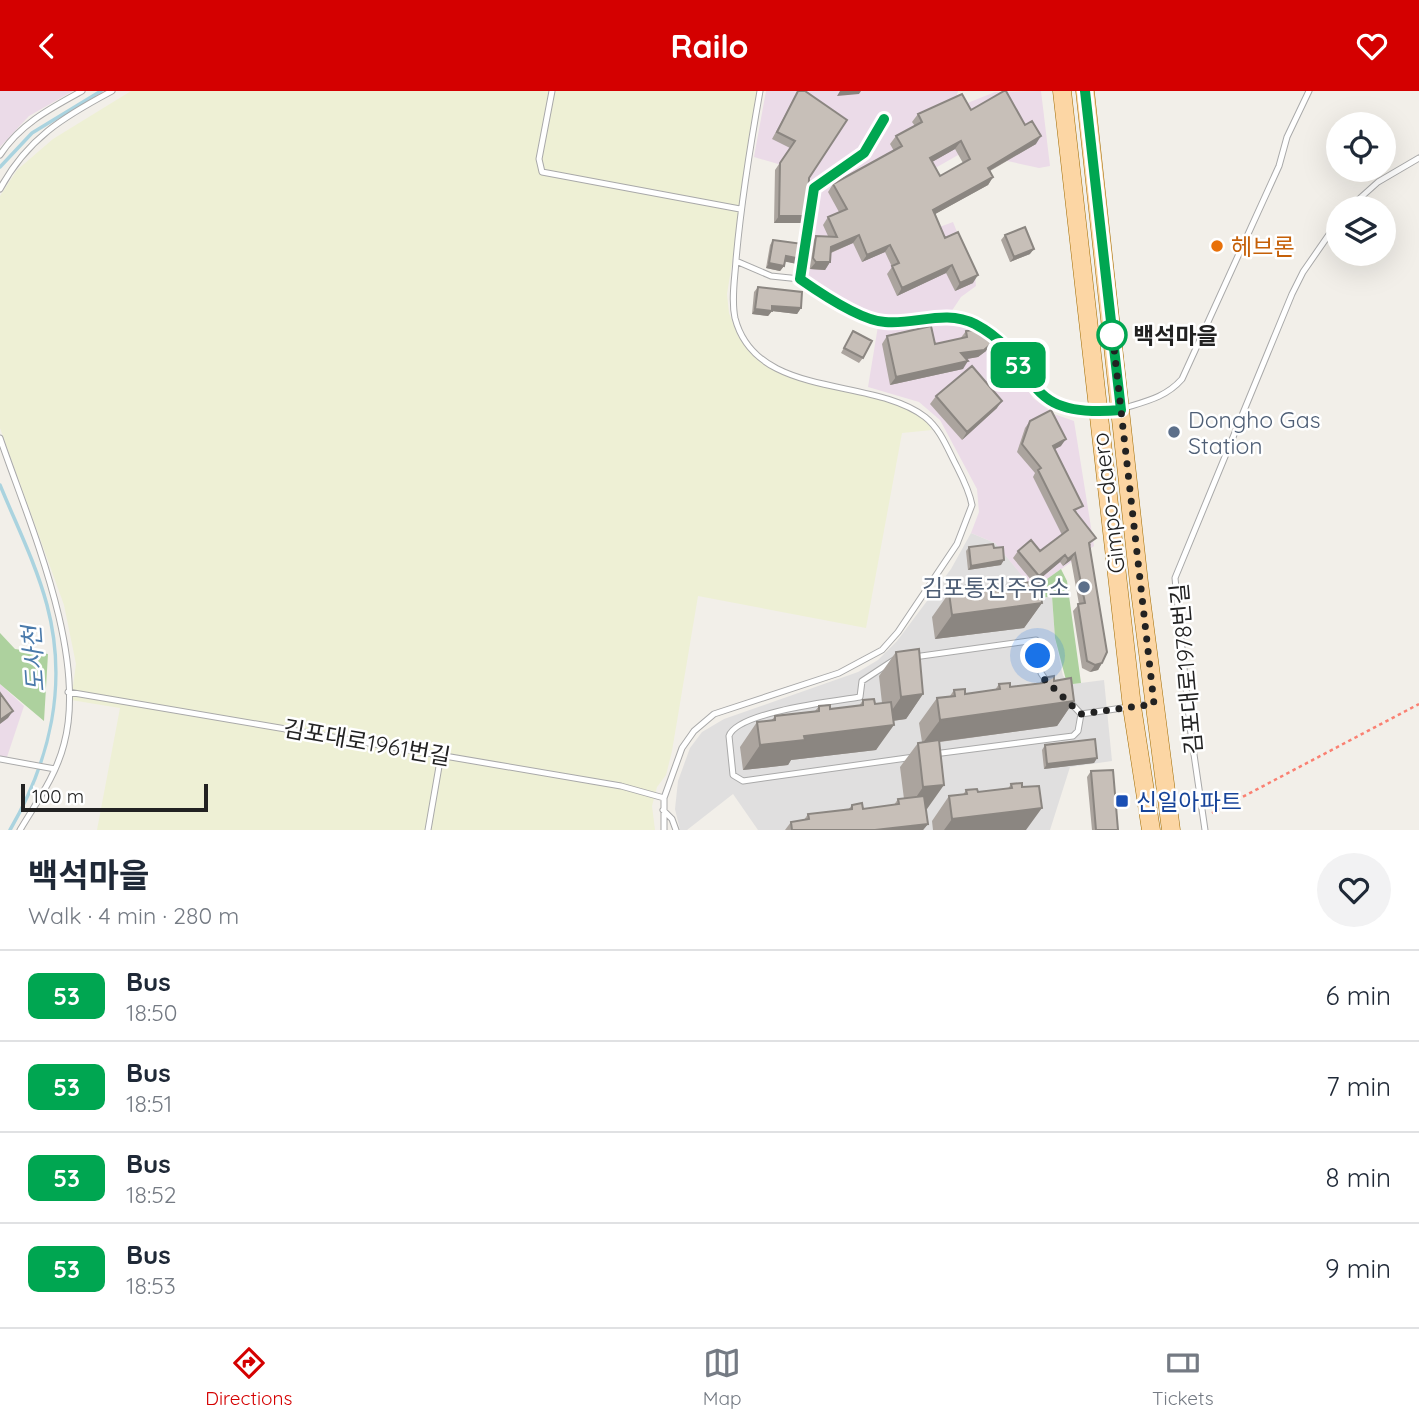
<!DOCTYPE html>
<html lang="en">
<head>
<meta charset="utf-8">
<style>
	:root { --surface:#fff; --page:#f2f2f3; --text:#1f2937; --muted:#747a83; --line:#e0e1e3; --accent:#d40000 }
	body { margin:0; font-family:Quicksand,"Noto Sans KR",sans-serif; background:var(--page); color:var(--text); height:100vh; display:flex; flex-direction:column; font-size:26px; white-space:nowrap }
	* { box-sizing:border-box; margin:0 }
	p { font-size:23px; color:var(--muted) }
	.icon { flex:none; width:38px; height:38px; fill:none; stroke:currentColor; stroke-width:2; stroke-linecap:round; stroke-linejoin:round }
	.map { position:relative; height:739px; overflow:hidden }
	.panel { display:flex; flex-direction:column; background:var(--surface); flex:1 }
	.panel>* { flex:none }
	.badge { padding:0 14px; border-radius:10px; font-size:24px; line-height:46px }
	.fabs { position:absolute; left:1326px; top:21px; display:grid; gap:14px }
	.fabs a { display:grid; place-items:center; width:70px; height:70px; border-radius:50%; background:var(--surface); box-shadow:0 7px 28px #0002; font-size:35px }
	.scale { position:absolute; left:21px; bottom:18px; width:187px; box-sizing:border-box; padding-left:7px; border:4px solid #222; border-top:0; font-size:19px; line-height:24px; white-space:nowrap; color:#222; -webkit-text-stroke:5px #fff; paint-order:stroke }
	.you { position:absolute; width:35px; height:35px; margin:-18px; border:5px solid #fff; border-radius:50%; background:#1a73e8; box-shadow:0 0 0 10px #1a73e833 }
	.map>.badge { position:absolute; translate:-50% -50%; box-shadow:0 0 0 4px #fff }
	.round { display:grid; place-items:center; flex:none; width:74px; height:74px; border-radius:37px; background:var(--page) }
	.head { display:flex; align-items:center; justify-content:space-between; height:119px; padding:0 28px }
	h1 { font-size:33px; font-weight:700; line-height:52px }
	ul { padding:0; list-style:none }
	li { display:flex; align-items:center; gap:21px; height:91px; padding:0 28px; border-top:2px solid var(--line) }
	li div { flex:1 }
	li b { display:block; font-size:26px }
	li em { font-style:normal }
	li .badge { min-width:77px; font-weight:700; text-align:center }
	header { display:flex; justify-content:space-between; align-items:center; height:91px; padding:0 28px; background:var(--accent); color:#fff; font-size:32px; font-weight:700 }
	.tab-bar { display:flex; justify-content:space-around; align-items:center; height:98px; border-top:2px solid var(--line); background:var(--surface); font-size:19px; color:var(--muted) }
	.tab-bar a { display:grid; justify-items:center; gap:4px }
	.tab-bar .active { color:var(--accent) }
	.map>svg:first-child { display:block }
</style>
</head>
<body>
<header><svg class="icon" aria-label="back" viewBox="0 0 24 24"><path d="M15 5l-7 7 7 7"/></svg>Railo<svg class="icon" aria-label="heart" viewBox="0 0 24 24"><path d="M12 20l-8-8c-3-5 5-10 8-4 3-6 11-1 8 4z"/></svg></header>
<div class="map">
<svg width="1419" height="739" viewBox="0 0 1419 739">
	<rect width="100%" height="100%" fill="#f2efe9"/>
	<!-- residential -->
	<path fill="#e0dfdf" d="M971,442L995,452L1038,503L1052,505L1055,547L1063,585L1073,593L1104,589L1112,670L1070,676L1050,739H758L733,703L687,739H680L675,718L678,690L690,657L702,641L724,628L858,581L878,569L897,550L951,478Z"/>
	<!-- industrial -->
	<path fill="#ebdbe8" d="M0,0H73L29,25L0,56Z
		M766,0H958L957,4L965,13L995,1L1041,0L1050,75L1039,77L1003,69L988,47L916,88L937,137L953,131L975,185L976,195L961,206L951,221L879,225L811,191L805,184L804,175L818,99L865,68L889,28L881,24L856,64L822,83L810,95L778,73L754,66Z
		M950,230L985,244L1001,259L1033,307L1054,323L1074,330L1094,455L1033,498L995,452L971,442L979,421L977,398L940,329L919,311L868,296L878,235L896,236Z
		M0,593L24,615L7,666L0,665Z"/>
	<!-- farmland -->
	<path fill="#eef0d5" d="M131,0H760L727,203L729,222L738,245L755,264L790,281L906,314L922,323L932,339L902,342L866,537L698,505L672,660L666,684L657,696L652,715L655,739H97L120,617L71,609L76,573L64,514L0,337V105L17,79L53,48Z"/>
	<!-- forest -->
	<path fill="#add19e" d="M1061,478L1067,490L1081,592L1073,593L1066,589L1055,547L1052,505L1042,507L1033,498Z
		M0,542L15,558L48,563L44,630L0,593Z"/>
	<g fill="none" stroke-linecap="round" stroke-linejoin="round">
		<!-- stream -->
		<path stroke="#aad3df" stroke-width="3.5" d="M0,76L32,42L101,0
			M0,394C16,433 36,473 47,514C68,593 50,670 10,739"/>
		<!-- service casing -->
		<g stroke="#a9a9a9" stroke-width="7">
			<path id="service" d="M552,0L539,68L542,81L740,118
				M884,28L865,62L814,97L800,188C821,202 861,230 885,231C912,233 939,220 965,229C1017,247 1025,316 1084,320C1100,321 1116,321 1131,315C1151,309 1168,304 1182,288L1279,75L1287,46L1309,0
				M0,64C20,33 51,17 82,0
				M0,98C27,48 63,26 112,0
				M1349,117L1378,91L1419,67
				M736,170L771,185L800,188
				M0,347C29,432 88,564 64,653C56,685 36,712 20,739
				M914,566L1036,549L1041,582L1047,591
				M894,569L862,590L860,606C835,610 737,621 729,645L733,684L743,690L914,666
				M68,601L621,695L664,707
				M1068,609L1081,623
				M934,663L1073,645L1078,640L1081,623L1150,613
				M0,668L55,678
				M663,719L672,728L676,739
				M428,739L441,664
				M664,739V707L682,657L694,640L714,623L839,582L882,559L898,541L957,453L972,414C969,398 961,384 954,370C946,354 939,337 925,326C872,285 756,309 735,227C731,208 735,187 736,169C741,112 750,56 760,0
				M1205,739L1190,636L1175,487L1292,203L1303,181L1339,129"/>
		</g>
		<!-- primary casing -->
		<g stroke="#a06b00" stroke-width="19">
			<path id="primary" d="M1062,0L1132,616L1151,739
				M1085,0L1139,492L1171,739"/>
		</g>
		<!-- path -->
		<path stroke="#fa8072" stroke-width="2.5" stroke-dasharray="3.5 3.5" stroke-linecap="butt" d="M1212,722L1419,613"/>
		<!-- service -->
		<use href="#service" stroke="#fff" stroke-width="5"/>
		<!-- primary -->
		<use href="#primary" stroke="#fcd6a4" stroke-width="18"/>
	</g>
	<!-- wall -->
	<path fill="#aba49e" fill-rule="evenodd" d="M798,0H805L809,87L803,132H774L775,79L790,57L772,48Z
		M971,19L1036,53L990,80L993,86L988,94L935,123L945,147L973,192L955,200L946,182L897,205L887,183L892,176L885,161L862,171L853,152L831,162L830,171L825,179L810,178L807,175L811,153L816,145H828L823,134L828,126L839,121L828,101L833,93L894,60L890,53L896,45L915,35L912,31L918,23ZM955,58L963,72L940,85L932,71Z
		M1005,144L1030,163L1010,171L1001,149Z
		M773,149L801,168L797,173L785,170L784,175L780,180L766,177L770,154Z
		M758,196L801,217L797,223L772,220L768,225L752,223L754,201Z
		M853,240L863,267L859,272L841,262Z
		M966,240L986,260L978,266L966,268L963,278L890,294L882,253L887,245L935,253L960,248Z
		M936,305L997,317L962,349L930,313Z
		M1030,330L1061,355L1054,358L1077,422L1091,454L1090,455L1102,572L1098,579L1090,581L1082,577L1073,520L1079,513L1071,469L1063,475L1060,471L1037,490L1042,512L1024,537L935,548L932,526L949,502L962,500L966,494L977,498L1008,494L1012,488L1023,492L1032,490L1013,467L1018,460H1040L1062,444L1033,386L1035,382L1017,361L1025,337Z
		M969,456L994,457L1001,474L968,479L966,460Z
		M896,561L923,603L906,628L893,630L876,659L791,669L788,674L743,679L740,656L757,631L771,630L775,625L815,620L819,615L830,618L859,615L863,609L875,613L882,612L879,585Z
		M1043,587L1054,590L1074,610L1057,635L940,651L927,718H926L928,733L923,739H785L791,731L804,729L808,723L848,719L852,714L863,718L894,714L898,708H904L900,676L918,652L922,651L919,632L937,607L950,605L954,599L965,603L995,599L999,593L1010,596L1040,592Z
		M1045,654L1097,667L1094,672L1044,678L1042,659Z
		M1091,680L1118,739H1092L1087,686Z
		M1011,693L1026,739H933L932,730L949,705L963,704L966,699L978,701L1008,698Z"/>
	<!-- shaded-wall -->
	<path fill="#8b8681" d="M840,0H861L859,3L837,5Z
		M1041,45L1036,53L982,84L988,77Z
		M961,50L955,58L925,75L930,67Z
		M993,86L988,94L928,127L933,119Z
		M779,125H808L803,132H774Z
		M859,144L853,152L825,164L831,156Z
		M890,154L885,161L862,171L867,164Z
		M1034,158L1030,163L1010,171L1014,166Z
		M786,165L801,168L797,173L782,170Z
		M816,171H830L825,179L810,178Z
		M769,172L784,175L780,180L766,177Z
		M952,174L946,182L897,205L902,197Z
		M978,184L973,192L955,200L960,192Z
		M772,215L801,217L797,223L772,220L768,225L752,223L755,218Z
		M991,253L986,260L978,266L956,270L961,262Z
		M968,270L963,278L890,294L896,286Z
		M1002,310L997,317L962,349L967,341Z
		M1066,348L1061,355L1048,362L1053,355Z
		M1075,462L1071,469L1063,475L1068,468Z
		M1065,464L1060,471L1034,493L1039,485Z
		M1004,469L1001,474L968,479L971,475Z
		M1042,512L1024,537L935,548L952,524Z
		M1102,572L1098,579L1090,581L1095,574Z
		M923,603L906,628L884,631L901,606Z
		M1074,610L1057,635L922,653L940,629Z
		M13,620L8,627L0,633V629Z
		M894,634L876,659L791,669L788,674L743,679L760,654L804,645Z
		M1097,667L1094,672L1044,678L1047,673Z
		M944,694L927,718L906,721L923,696Z
		M1042,717L1026,739H944L952,728Z
		M928,733L923,739H875Z"/>
	<!-- building -->
	<path fill="#c7bfb8" stroke="#8b8681" stroke-width="2" fill-rule="evenodd" d="M798,0H805L847,29L809,87L808,125H779L780,72L795,50L777,41Z
		M1004,0H1006L1025,34L1032,30L1041,45L988,77L993,86L933,119L945,147L958,141L978,184L960,192L952,174L902,197L892,175L899,172L890,154L867,164L859,144L831,156L830,171H816L813,167L816,145L837,146L828,126L847,118L833,93L902,55L896,45L922,31L918,23L962,3L971,19ZM961,50L970,68L940,85L930,67Z
		M1025,136L1034,158L1014,166L1005,144Z
		M773,149L803,153L801,168L786,165L784,175L769,172Z
		M758,196L802,201L801,217L772,215V220L755,218Z
		M931,235L935,253L967,246L966,240L987,237L991,253L984,259L961,262L968,270L896,286L887,245Z
		M853,240L872,250L863,267L844,257Z
		M972,275L1002,310L967,341L936,305Z
		M1051,319L1066,348L1053,355L1083,415L1074,419L1096,447L1089,452L1107,561L1102,572L1095,574L1087,570L1078,513L1085,512L1075,462L1068,468L1065,464L1039,485L1018,460L1031,449L1040,460L1068,439L1038,379L1041,377L1022,353L1030,330Z
		M993,453L994,457L1003,456L1004,469L971,475L969,456Z
		M1022,487L1023,492L1039,490L1042,512L952,524L949,502L967,499L966,494L976,493L977,498L1013,493L1012,488Z
		M919,558L923,603L901,606L896,561Z
		M1054,585V590L1071,587L1074,610L940,629L937,607L955,605L954,599L965,598V603L1000,598L999,593L1010,592V596L1044,592L1043,587Z
		M0,602L13,620L0,629Z
		M874,608L875,613L891,611L894,634L804,645L805,649L760,654L757,631L775,629V625L819,620V615L830,614V618L863,614V609Z
		M1095,648L1097,667L1047,673L1045,654Z
		M939,649L944,694L923,696L918,652Z
		M1113,679L1118,739H1096L1091,680Z
		M1022,692V696L1039,695L1042,717L952,728L949,705L967,703L966,699L977,698L978,701L1012,697L1011,693Z
		M924,705L928,733L875,739H792L791,731L809,728L808,723L852,718V714L862,712L863,718L899,713L898,708Z"/>
	<g fill="none" stroke-linecap="round" stroke-linejoin="round">
		<!-- line casing -->
		<g stroke="#fff" stroke-width="16">
			<path id="line" d="M884,28L864,62L814,97L800,188C820,202 861,230 885,231C916,234 945,218 975,233C1045,270 1012,329 1121,319L1085,0"/>
		</g>
		<!-- line -->
		<use href="#line" stroke="#00a651" stroke-width="10"/>
		<!-- walk -->
		<path stroke="#222" stroke-width="7" stroke-dasharray="0 12.6" d="M1038,565L1042,586L1081,623L1154,613L1112,239V244"/>
	</g>
	<!-- markers -->
	<circle fill="#e8710a" stroke="#fff" stroke-width="2.5" cx="1217" cy="155" r="7"/>
	<circle fill="#fff" stroke="#00a651" stroke-width="3.5" cx="1112" cy="244" r="14"/>
	<g fill="#5c6f8a" stroke="#fff" stroke-width="2.5">
		<circle cx="1174" cy="341" r="7"/>
		<circle cx="1084" cy="496" r="7"/>
	</g>
	<rect fill="#1a4fb4" stroke="#fff" stroke-width="2.5" x="1115" y="703" width="14" height="14" rx="3.5"/>
	<g text-anchor="middle" dominant-baseline="central" stroke-width="5" stroke-linejoin="round" paint-order="stroke">
		<!-- food labels -->
		<g font-size="23" fill="#c56008" stroke="#fff" text-anchor="start">
			<text x="1231" y="155">헤브론</text>
		</g>
		<!-- stop labels -->
		<g font-size="23" font-weight="bold" fill="#222" stroke="#fff" text-anchor="start">
			<text x="1133" y="244">백석마을</text>
		</g>
		<!-- service labels -->
		<g font-size="23" fill="#4e5e75" stroke="#fff" text-anchor="start">
			<text x="1188" y="328">Dongho Gas<tspan x="1188" dy="26">Station</tspan></text>
			<text x="1070" y="496" text-anchor="end">김포통진주유소</text>
		</g>
		<!-- street labels -->
		<g font-size="23" fill="#222" stroke="#fff">
			<text transform="translate(1108 412) rotate(-97)">Gimpo-daero</text>
			<text transform="translate(1186 578) rotate(-95)">김포대로1978번길</text>
			<text transform="translate(367 651) rotate(10)">김포대로1961번길</text>
		</g>
		<!-- transit labels -->
		<g font-size="23" fill="#164399" stroke="#fff" text-anchor="start">
			<text x="1136" y="710">신일아파트</text>
		</g>
		<!-- water labels -->
		<g font-size="24" font-style="italic" fill="#4a7aab" stroke="#fff">
			<text transform="translate(33 568) rotate(-94)">도사천</text>
		</g>
	</g>
</svg>
<div class="fabs">
<a><svg class="icon" aria-label="locate" viewBox="0 0 24 24"><circle cx="12" cy="12" r="6"/><path d="M12 2v4M12 18v4M2 12h4M18 12h4"/></svg></a>
<a><svg class="icon" aria-label="layers" viewBox="0 0 24 24"><path d="M12 4l9 5-9 5-9-5zM3 14l9 5 9-5"/></svg></a>
</div>
<div class="scale">100 m</div>
<div class="you" style="left:1038px;top:565px"></div>
<b class="badge" style="left:1018px;top:274px;background:#00a651;color:#fff">53</b>
</div>
<section class="panel">
<div class="head"><div><h1>백석마을</h1><p>Walk · 4 min · 280 m</p></div><a class="round"><svg class="icon" aria-label="heart" viewBox="0 0 24 24"><path d="M12 20l-8-8c-3-5 5-10 8-4 3-6 11-1 8 4z"/></svg></a></div>
<ul>
<li><span class="badge" style="background:#00a651;color:#fff">53</span><div><b>Bus</b><p>18:50</p></div><em>6 min</em></li>
<li><span class="badge" style="background:#00a651;color:#fff">53</span><div><b>Bus</b><p>18:51</p></div><em>7 min</em></li>
<li><span class="badge" style="background:#00a651;color:#fff">53</span><div><b>Bus</b><p>18:52</p></div><em>8 min</em></li>
<li><span class="badge" style="background:#00a651;color:#fff">53</span><div><b>Bus</b><p>18:53</p></div><em>9 min</em></li>
</ul>
</section>
<nav class="tab-bar">
<a class="active"><svg class="icon" aria-label="directions" viewBox="0 0 24 24"><path d="M12 3l9 9-9 9-9-9zM9 14v-3h6M13 9l2 2-2 2"/></svg>Directions</a>
<a><svg class="icon" aria-label="map" viewBox="0 0 24 24"><path d="M3 6l6-2 6 2 6-2v14l-6 2-6-2-6 2zM9 4v14M15 6v14"/></svg>Map</a>
<a><svg class="icon" aria-label="tickets" viewBox="0 0 24 24"><path d="M3 7h18v10H3zM15 7v10"/></svg>Tickets</a>
</nav>
</body>
</html>
